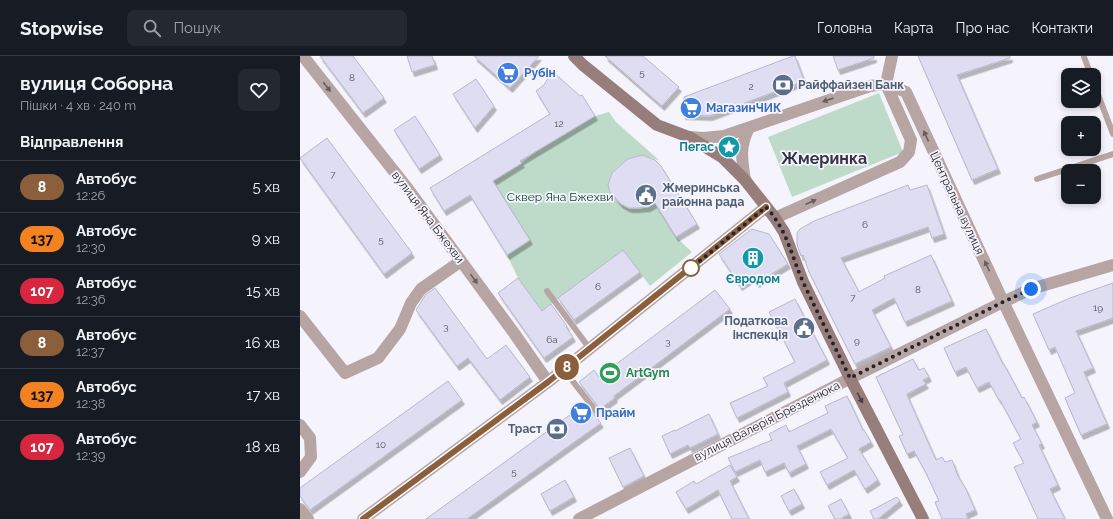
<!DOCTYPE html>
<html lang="uk">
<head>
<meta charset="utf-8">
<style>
	:root { --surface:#171b24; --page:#242831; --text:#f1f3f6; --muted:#9ea1a6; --line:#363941 }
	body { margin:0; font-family:Raleway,sans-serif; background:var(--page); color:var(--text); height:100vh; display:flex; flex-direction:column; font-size:15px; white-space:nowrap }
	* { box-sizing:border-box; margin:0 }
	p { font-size:13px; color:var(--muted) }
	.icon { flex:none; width:22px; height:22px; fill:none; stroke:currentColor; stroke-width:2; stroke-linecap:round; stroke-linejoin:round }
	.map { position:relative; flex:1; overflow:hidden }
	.details { display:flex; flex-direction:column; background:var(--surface); width:300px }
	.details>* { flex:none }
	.badge { padding:0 8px; border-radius:13px; font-size:14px; line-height:26px }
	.buttons { position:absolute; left:761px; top:12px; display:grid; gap:8px }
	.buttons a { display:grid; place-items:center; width:40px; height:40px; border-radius:8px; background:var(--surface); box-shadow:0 2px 6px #0003; font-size:20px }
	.you { position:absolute; width:20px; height:20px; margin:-10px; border:3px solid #fff; border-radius:50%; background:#1a73e8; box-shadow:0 0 0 6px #1a73e833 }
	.map>.badge { position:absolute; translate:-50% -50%; box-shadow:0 0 0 2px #fff }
	h2 { padding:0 20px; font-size:15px; line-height:36px }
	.round { display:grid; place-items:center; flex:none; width:42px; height:42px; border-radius:8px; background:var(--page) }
	.summary { display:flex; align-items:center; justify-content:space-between; height:68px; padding:0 20px }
	h1 { font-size:19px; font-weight:700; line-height:30px }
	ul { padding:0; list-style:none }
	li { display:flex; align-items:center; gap:12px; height:52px; padding:0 20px; border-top:1px solid var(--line) }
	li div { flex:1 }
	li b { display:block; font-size:15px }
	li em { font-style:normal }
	li .badge { min-width:44px; font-weight:700; text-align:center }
	header { display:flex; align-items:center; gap:24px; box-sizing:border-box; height:56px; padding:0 20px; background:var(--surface); border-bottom:1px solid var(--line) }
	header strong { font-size:19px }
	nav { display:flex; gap:22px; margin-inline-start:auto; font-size:14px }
	.search { width:280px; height:36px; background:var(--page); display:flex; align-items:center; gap:10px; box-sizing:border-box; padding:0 14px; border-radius:8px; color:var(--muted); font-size:15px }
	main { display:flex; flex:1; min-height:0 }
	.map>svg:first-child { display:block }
</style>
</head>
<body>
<header>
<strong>Stopwise</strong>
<div class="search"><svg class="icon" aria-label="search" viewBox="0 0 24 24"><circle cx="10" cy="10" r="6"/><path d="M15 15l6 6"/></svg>Пошук</div>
<nav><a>Головна</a><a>Карта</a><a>Про нас</a><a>Контакти</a></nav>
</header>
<main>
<section class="details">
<div class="summary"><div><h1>вулиця Соборна</h1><p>Пішки · 4 хв · 240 m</p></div><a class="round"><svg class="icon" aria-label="heart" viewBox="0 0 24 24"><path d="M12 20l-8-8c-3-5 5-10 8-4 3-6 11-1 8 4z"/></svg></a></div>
<h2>Відправлення</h2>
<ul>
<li><span class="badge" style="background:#8b5e3c;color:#fff">8</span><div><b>Автобус</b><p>12:26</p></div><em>5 хв</em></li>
<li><span class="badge" style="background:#f58220;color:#111">137</span><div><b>Автобус</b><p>12:30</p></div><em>9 хв</em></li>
<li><span class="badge" style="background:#d7263d;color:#fff">107</span><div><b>Автобус</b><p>12:36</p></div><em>15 хв</em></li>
<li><span class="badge" style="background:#8b5e3c;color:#fff">8</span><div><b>Автобус</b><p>12:37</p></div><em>16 хв</em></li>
<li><span class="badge" style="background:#f58220;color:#111">137</span><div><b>Автобус</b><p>12:38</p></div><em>17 хв</em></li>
<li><span class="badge" style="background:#d7263d;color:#fff">107</span><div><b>Автобус</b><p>12:39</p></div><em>18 хв</em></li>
</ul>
</section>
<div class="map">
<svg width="813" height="463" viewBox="0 0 813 463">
	<defs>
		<filter id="shadow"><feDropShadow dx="2.5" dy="4.5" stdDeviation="0" flood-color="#0004"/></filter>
	</defs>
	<rect width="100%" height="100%" fill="#f5f4fd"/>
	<!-- green -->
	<path fill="#bedac9" d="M579,37L603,96L492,141L468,81Z
		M309,56L316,66L359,104C353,103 347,100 341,100C334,99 327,104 322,108C303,122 304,144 329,152C338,154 347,151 355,147L376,181L392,196L350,230L323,194L242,255L218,222L207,199L230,184L193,125L222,107L235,96L295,60Z"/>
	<!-- building -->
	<path fill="#dfddf2" stroke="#b9b7cb" filter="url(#shadow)" d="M20,0H53L84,42L63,57Z
		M107,0H132L135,9L112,16Z
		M174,0H239L210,32Z
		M305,0H343L379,31L362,50Z
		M493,0H495L504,25L410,60L383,59L384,41Z
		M533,0H574V2L538,14Z
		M618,0H710V2L657,19L698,113L672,124Z
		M252,15L280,40L282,39L295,60L220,105L222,107L193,125L230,184L207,199L170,139L144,155L130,132L250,58L236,35L244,29Z
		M176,23L194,50L175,72L153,38Z
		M115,60L140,99L119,113L94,74Z
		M27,82L112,197L84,218L0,102Z
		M342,99L355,104L361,110L397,168L376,181L355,147L348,151L338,152H329L321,148L310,136L308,129L312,117L328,103Z
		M608,129L610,134L627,129L644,178L632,182L628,171L541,202L559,236L585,222L584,220L631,199L652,245L605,266L594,242L572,254L591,291L555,308L509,216L503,199L501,200L497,188V177L500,173L514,165Z
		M452,173L469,178L488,208L457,227L453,221L440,230L419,198Z
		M323,194L340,216L274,264L258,242Z
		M218,222L242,255L251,248L267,270L266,271L273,281L244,302L198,237Z
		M813,227V262L776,275L793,312L784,316L807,368L781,379L765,342L775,337L755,291L749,294L733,258L770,242Z
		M135,232L187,303L206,289L230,321L200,344L168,302L157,310L116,254L126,238Z
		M415,234L430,253L314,340L315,342L300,353L279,326L294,314L299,321Z
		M495,243L527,304L484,327L488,336L437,362L430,347L468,330L463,322L495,306L469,256Z
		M686,273L703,308H704L722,342L724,341L737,366L732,369L742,388L739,389L758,429L750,433L765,463H738L714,411L724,407L713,387L721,383L700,344H699L689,326L677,332L666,311L655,316L644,292Z
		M613,303L619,314L624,312L629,321L623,324L626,328L607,338V339L636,404L642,401L645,406L652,404L658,420L666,433L675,454L666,458L668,463H642L635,446L639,445L626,417L614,395L607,398L599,380L603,379L576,321Z
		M148,325L162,344L10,454L0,440V432Z
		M547,340L563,374H564L571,386L559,393L578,424L565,433L554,414L527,429L520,416L548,402L531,373L497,390L506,408L489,417L484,407L465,416L460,404L435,416L428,402L472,384L469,378L486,369L489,376L528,357L525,350Z
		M285,348L301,367L167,463H126Z
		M409,358L418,378L390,392L388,389L370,398L362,380L375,374V375Z
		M330,392L344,420L323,431L309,402Z
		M430,409L437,421L430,425L449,463H432L418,434L386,453L376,436L394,425L396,428Z
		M265,424L274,441L250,455L241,438Z
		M494,433L502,448L489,455L481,440Z
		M597,441L600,445L578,463H574L570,455Z
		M541,443L549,458L540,463H535L528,450Z"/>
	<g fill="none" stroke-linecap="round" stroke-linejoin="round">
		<!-- lane -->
		<path stroke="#b6a5a3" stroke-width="6" d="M784,1L791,19
			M794,28L813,78
			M737,123L813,98
			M247,235L290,293
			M264,314L299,359"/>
		<!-- street -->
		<path stroke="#b6a5a3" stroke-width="12" d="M3,0L108,133L214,277L248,326
			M389,81L404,82L424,80L570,30L586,28L606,36L700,239L807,463
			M445,124C442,104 439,91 449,72
			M475,162L600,106L609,96L611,84L586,28L592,0
			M0,260L45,317L78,302L100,273L111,247L121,233L161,205
			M0,369L10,382L11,401L0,416
			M0,453L8,463
			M63,463L248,326L466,151
			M279,463L543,326L703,246L731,233L813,209"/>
		<!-- secondary -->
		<path stroke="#977e7b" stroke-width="12" d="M274,0L283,9L357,69L389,81L422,101L445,124L475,162L484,176L503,226L550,322L623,463"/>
	</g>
	<!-- one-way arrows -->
	<defs><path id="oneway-solid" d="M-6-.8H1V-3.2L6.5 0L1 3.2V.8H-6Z"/></defs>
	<g fill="#665e62">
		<use href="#oneway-solid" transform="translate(27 31) rotate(52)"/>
		<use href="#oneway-solid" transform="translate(528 44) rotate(161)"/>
		<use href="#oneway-solid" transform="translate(626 80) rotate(-115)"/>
		<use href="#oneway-solid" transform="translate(511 146) rotate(-24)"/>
		<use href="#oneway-solid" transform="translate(687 210) rotate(-115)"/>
		<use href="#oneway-solid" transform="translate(174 223) rotate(54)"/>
	</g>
	<use fill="#473f44" href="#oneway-solid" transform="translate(560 342) rotate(62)"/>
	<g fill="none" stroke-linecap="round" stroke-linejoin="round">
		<!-- line casing -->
		<g stroke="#fff" stroke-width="9">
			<path id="line" d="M63,463L248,326L466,151"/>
		</g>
		<!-- line -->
		<use href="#line" stroke="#8b5e3c" stroke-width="6"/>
		<!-- walk -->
		<path stroke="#25242c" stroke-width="4" stroke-dasharray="0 7.2" d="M391,212L390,213L466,151C488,175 491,200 504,228C519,260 535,291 550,322L703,246L731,233"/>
	</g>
	<!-- icons -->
	<defs>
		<g id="supermarket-disc" transform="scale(1.15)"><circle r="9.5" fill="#3f7fe0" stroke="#f5f4fd"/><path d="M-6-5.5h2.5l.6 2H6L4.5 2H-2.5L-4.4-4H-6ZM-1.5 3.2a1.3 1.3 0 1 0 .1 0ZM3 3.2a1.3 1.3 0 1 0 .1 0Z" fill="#fff"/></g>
		<g id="bank-disc" transform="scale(1.15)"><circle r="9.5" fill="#5c6f8a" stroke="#f5f4fd"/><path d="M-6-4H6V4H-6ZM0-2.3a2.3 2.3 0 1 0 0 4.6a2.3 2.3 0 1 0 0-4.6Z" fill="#fff"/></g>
		<g id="sight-disc" transform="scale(1.15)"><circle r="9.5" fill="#0f9aa8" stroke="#f5f4fd"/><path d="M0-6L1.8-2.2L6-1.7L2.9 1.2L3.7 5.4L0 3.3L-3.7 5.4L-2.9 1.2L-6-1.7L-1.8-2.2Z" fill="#fff"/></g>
		<g id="civic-disc" transform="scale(1.15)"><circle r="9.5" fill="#5c6f8a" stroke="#f5f4fd"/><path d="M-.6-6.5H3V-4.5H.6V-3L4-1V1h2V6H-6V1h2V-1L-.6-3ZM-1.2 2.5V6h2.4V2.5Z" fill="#fff"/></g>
		<g id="building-disc" transform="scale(1.15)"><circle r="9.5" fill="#0f9aa8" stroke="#f5f4fd"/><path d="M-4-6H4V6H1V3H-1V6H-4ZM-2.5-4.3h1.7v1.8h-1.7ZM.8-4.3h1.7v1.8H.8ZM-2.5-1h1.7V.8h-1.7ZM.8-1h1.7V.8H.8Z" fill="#fff"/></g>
		<g id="stadium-disc" transform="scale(1.15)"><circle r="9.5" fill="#2e9e5b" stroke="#f5f4fd"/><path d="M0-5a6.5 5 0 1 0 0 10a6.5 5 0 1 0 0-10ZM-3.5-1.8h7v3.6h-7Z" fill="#fff"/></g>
	</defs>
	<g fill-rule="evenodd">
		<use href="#supermarket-disc" x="208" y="17"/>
		<use href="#bank-disc" x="483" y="29"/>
		<use href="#supermarket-disc" x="391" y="52"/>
		<use href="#sight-disc" x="429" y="91"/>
		<use href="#civic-disc" x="346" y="139"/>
		<use href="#building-disc" x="453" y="202"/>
		<use href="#civic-disc" x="504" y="272"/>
		<use href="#stadium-disc" x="310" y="317"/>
		<use href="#supermarket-disc" x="281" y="357"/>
		<use href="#bank-disc" x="257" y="373"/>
	</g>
	<!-- markers -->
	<circle fill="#fff" stroke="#8b5e3c" stroke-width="2" cx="391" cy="212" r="8"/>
	<g text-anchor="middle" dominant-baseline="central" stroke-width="3.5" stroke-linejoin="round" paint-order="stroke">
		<!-- number labels -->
		<g font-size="10" fill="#54525e">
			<text x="342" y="16">5</text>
			<text x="52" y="21">8</text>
			<text x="451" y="30">2</text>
			<text x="259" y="67">12</text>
			<text x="33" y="118">7</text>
			<text x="565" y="168">6</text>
			<text x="81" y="183">5</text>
			<text x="298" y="230">6</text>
			<text x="618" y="233">8</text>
			<text x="553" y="241">7</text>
			<text x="798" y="251">19</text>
			<text x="146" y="270">3</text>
			<text x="252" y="283">6а</text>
			<text x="557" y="284">9</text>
			<text x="368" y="285">3</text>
			<text x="81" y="388">10</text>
			<text x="214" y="415">5</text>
		</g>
		<!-- shop labels -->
		<g font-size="12" font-weight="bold" fill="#366cbe" stroke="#f5f4fd" text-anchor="start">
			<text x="224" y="17">Рубін</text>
			<text x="406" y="52">МагазинЧИК</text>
			<text x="296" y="357">Прайм</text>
		</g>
		<!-- service labels -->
		<g font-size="12" font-weight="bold" fill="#4e5e75" stroke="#f5f4fd" text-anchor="start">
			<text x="498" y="29">Райффайзен Банк</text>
			<text x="362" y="132">Жмеринська<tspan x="362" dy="14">районна рада</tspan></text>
			<text x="488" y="265" text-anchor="end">Податкова<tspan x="488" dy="14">інспекція</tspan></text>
			<text x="242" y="373" text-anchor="end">Траст</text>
		</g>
		<!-- culture labels -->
		<g font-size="12" font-weight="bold" fill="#0d838f" stroke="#f5f4fd" text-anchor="end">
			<text x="414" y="91">Пегас</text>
			<text x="453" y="223" text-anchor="middle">Євродом</text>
		</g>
		<!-- park labels -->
		<g font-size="12" fill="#003f25" stroke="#f5f4fd">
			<text x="260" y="141">Сквер Яна Бжехви</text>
		</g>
		<!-- street labels -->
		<g font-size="12" fill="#25242c" stroke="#f5f4fd">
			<text transform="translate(657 147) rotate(65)">Центральна вулиця</text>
			<text transform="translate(128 161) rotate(53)">вулиця Яна Бжехви</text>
			<text transform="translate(467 365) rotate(-27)">вулиця Валерія Брезденюка</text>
		</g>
		<!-- leisure labels -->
		<g font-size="12" font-weight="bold" fill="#27864d" stroke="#f5f4fd" text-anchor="start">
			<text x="326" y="317">ArtGym</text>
		</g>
		<!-- district labels -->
		<g font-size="16" font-weight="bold" fill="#363444" stroke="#f5f4fd">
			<text x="524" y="102">Жмеринка</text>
		</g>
	</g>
</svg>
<div class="buttons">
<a><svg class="icon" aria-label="layers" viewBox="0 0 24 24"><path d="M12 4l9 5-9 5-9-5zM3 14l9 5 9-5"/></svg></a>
<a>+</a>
<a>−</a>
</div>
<div class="you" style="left:731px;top:233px"></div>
<b class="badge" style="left:267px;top:311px;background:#8b5e3c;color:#fff">8</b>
</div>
</main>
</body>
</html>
